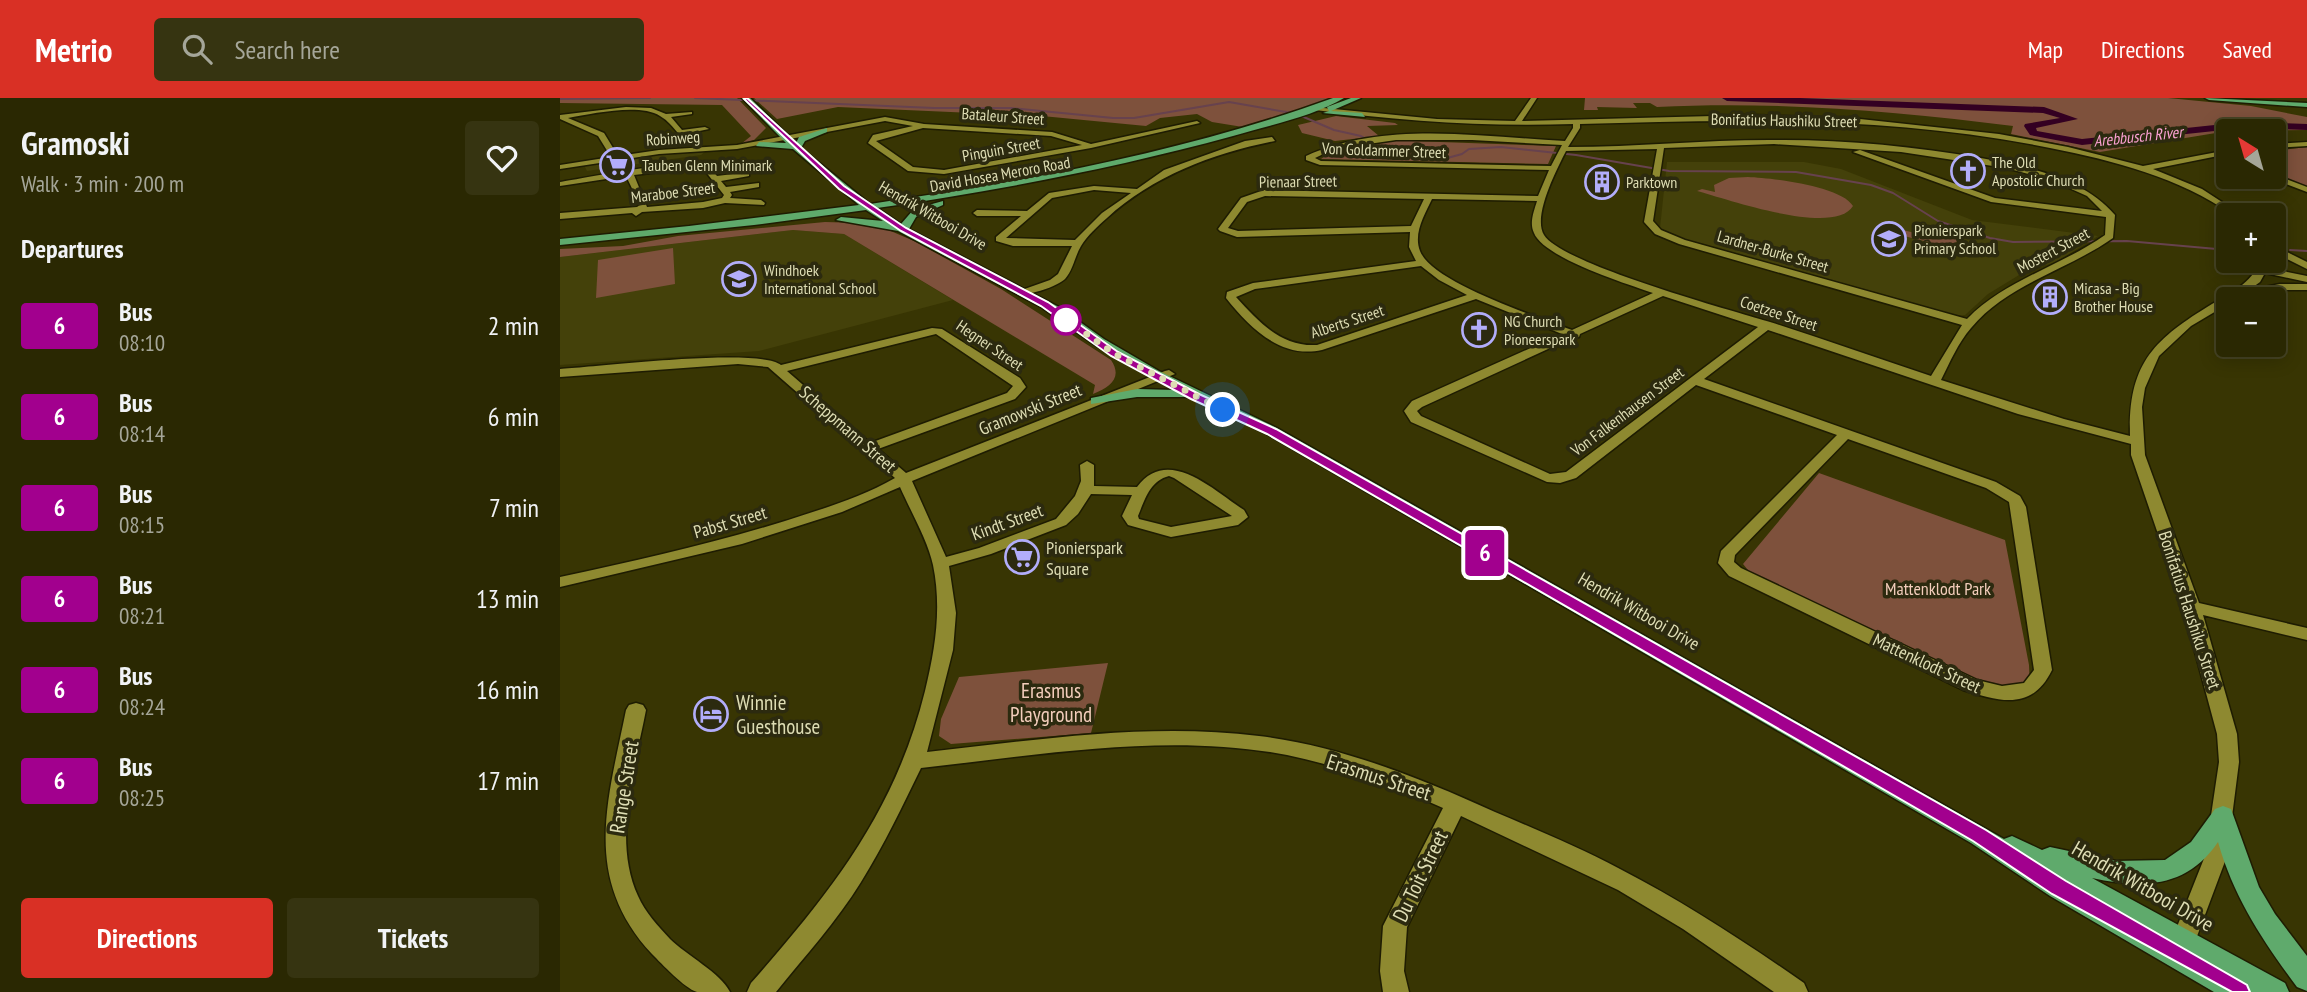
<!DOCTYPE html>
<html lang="en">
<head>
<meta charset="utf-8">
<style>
	:root { --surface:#2a2802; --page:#363411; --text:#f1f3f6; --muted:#a5a699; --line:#464424; --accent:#d93025 }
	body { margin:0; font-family:"PT Sans Narrow",sans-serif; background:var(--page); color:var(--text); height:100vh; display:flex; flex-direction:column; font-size:26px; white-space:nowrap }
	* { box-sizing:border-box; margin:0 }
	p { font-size:23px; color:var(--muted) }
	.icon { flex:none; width:38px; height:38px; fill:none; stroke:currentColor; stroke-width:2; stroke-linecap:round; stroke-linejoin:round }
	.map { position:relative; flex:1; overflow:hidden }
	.sheet { display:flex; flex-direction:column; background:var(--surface); width:560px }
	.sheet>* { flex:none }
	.badge { padding:0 14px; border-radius:5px; font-size:24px; line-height:46px }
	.needle { width:46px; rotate:323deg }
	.buttons { position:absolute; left:1656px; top:21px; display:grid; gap:14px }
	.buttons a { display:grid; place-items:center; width:70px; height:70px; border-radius:7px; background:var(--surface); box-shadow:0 4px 18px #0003,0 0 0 2px var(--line); font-size:35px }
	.you { position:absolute; width:35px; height:35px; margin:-18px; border:5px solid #fff; border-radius:50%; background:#1a73e8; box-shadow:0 0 0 10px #1a73e833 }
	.map>.badge { position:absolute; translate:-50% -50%; box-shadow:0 0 0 4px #fff }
	h2 { padding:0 21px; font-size:26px; line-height:63px }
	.round { display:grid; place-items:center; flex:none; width:74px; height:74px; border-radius:7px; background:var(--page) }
	.overview { display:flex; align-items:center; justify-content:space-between; height:119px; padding:0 21px }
	h1 { font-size:33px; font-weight:700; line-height:52px }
	.button { display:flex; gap:14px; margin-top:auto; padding:14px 21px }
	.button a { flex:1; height:80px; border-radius:7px; background:var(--accent); color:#fff; font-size:28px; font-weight:700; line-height:80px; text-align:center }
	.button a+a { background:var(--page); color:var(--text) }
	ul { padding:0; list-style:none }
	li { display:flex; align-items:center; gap:21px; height:91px; padding:0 21px }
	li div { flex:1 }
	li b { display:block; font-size:26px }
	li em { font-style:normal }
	li .badge { min-width:77px; font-weight:700; text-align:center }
	header { display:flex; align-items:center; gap:42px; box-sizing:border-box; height:98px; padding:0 35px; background:var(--accent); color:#fff }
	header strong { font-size:33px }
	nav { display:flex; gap:38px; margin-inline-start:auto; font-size:24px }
	.search { width:490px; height:63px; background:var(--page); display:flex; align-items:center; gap:18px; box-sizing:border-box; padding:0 24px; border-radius:7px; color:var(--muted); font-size:26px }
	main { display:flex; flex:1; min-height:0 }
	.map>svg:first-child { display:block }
</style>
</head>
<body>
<header>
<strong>Metrio</strong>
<div class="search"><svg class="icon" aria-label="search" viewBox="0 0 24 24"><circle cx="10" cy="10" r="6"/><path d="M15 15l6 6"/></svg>Search here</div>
<nav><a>Map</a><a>Directions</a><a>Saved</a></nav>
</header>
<main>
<section class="sheet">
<div class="overview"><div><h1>Gramoski</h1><p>Walk · 3 min · 200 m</p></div><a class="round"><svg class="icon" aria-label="heart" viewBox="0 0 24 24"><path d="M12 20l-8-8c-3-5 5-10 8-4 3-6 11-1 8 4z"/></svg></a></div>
<h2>Departures</h2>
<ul>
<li><span class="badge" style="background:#a2008e;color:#fff">6</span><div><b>Bus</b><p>08:10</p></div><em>2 min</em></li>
<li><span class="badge" style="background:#a2008e;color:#fff">6</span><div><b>Bus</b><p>08:14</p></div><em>6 min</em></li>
<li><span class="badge" style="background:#a2008e;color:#fff">6</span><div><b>Bus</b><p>08:15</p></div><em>7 min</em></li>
<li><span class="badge" style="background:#a2008e;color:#fff">6</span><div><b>Bus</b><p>08:21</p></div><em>13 min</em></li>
<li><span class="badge" style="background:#a2008e;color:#fff">6</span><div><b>Bus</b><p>08:24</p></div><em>16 min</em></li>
<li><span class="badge" style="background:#a2008e;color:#fff">6</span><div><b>Bus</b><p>08:25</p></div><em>17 min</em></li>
</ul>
<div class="button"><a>Directions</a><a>Tickets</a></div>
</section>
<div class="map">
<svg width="1747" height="894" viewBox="0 0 1747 894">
	<rect width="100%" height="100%" fill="#383503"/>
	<!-- built -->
	<path fill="#44410a" d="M146,53L141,57L27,73L24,67L102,55Z
		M1107,64H1244L1281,71L1412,122L1538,138L1496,164L1464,174L1428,196L1405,217L1394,218L1131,144L1100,130Z
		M233,132L284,136L393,202L199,253L0,267V159Z"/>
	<!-- green -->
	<path fill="#7e513c" d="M0,0H177L206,30L194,42L181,46L191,38L162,7L0,5Z
		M194,0H780L689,30L652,24L637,16L600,20L586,28L482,18L278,9L217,21Z
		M1025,0H1608L1691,8L1747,19V32L1668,33L1540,54L1451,36L1453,28C1335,13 1216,3 1097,9L1090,5H1073L1077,10L1037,9L1038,12H1024Z
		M776,18L835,25L838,27L807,28L819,38L775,43L742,35L738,27Z
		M823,42L996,48L988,66L761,61L778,49Z
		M1747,49V88L1713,76V53Z
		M1188,79C1212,80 1281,88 1293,108C1274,139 1167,101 1137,93L1142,91L1155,94L1154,87L1169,80Z
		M265,124L300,125L319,128L354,143L441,191L551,262C563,280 550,289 533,296L535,287L284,136L233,132L0,159V151L63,148L118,138Z
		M1367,131L1403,140L1388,149L1336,136L1343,132L1359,136Z
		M113,150L115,186L36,200L38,162Z
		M1259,375L1445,442L1469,567L1470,592L1431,590L1192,477L1183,466Z
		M548,565L531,635L391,646L379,638L381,621L399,579Z"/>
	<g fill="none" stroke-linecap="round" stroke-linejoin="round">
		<!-- stream -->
		<path stroke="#67424e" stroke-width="2" d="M135,0L374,10H451L553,20H574L669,4L732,15
			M0,1L90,0
			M739,17L774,32L801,38L810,43L819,56L880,62L902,56L909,51L941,49L1016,57L1109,73L1236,74L1311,87L1333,95L1378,123L1430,140L1453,144L1567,143L1668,152
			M1730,152L1747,153"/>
		<!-- river -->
		<path fill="#340022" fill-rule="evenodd" d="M1162,0H1240L1484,9L1518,21L1476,30L1477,33L1522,41L1683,24L1747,26V32L1683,30L1522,47L1470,37L1464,28L1465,26L1500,20L1483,15L1167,3Z"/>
		<!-- minor casing -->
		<g stroke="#1e1c02" stroke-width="3">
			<path id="minor" d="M971,0H977L962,23L1191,17L1300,21L1439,36L1508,49L1583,68L1668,52V56L1593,71L1642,91L1682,117H1673C1618,79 1555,63 1490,50C1334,18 1178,21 1020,26V30L1008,49C1076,49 1143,42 1210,42C1280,41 1352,48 1421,60C1469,69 1522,79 1555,117L1553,140C1508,172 1447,186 1411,230C1398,245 1390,264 1381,282L1504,321L1570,338C1568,266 1593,242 1652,206C1674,193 1688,187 1702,163H1712L1708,170L1747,178V184L1705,175L1700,184L1689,192L1720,186H1747V192H1720L1668,201V206L1631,228L1599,258L1585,290L1582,309L1585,357L1639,505L1747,530V542L1643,517L1677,636L1679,664L1667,758L1630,857L1621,860L1612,857L1609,849L1645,758L1659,664L1657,636L1623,509L1571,357V346L1458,316L1208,232L1144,281L1436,384L1460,398L1466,409L1492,572C1472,613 1441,604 1403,592L1169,478L1158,465L1161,453L1277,337L1136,287L1016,380L1000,385L987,384L851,324L844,313L852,303L1002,236L916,201L762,252C721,261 690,230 666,200L667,194L693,185L856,163L849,149L850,134L677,139L660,133L658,131L681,100L704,92L978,98L989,72L760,67L746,62V58C825,22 921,39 1005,43L1013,30V26C926,29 841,23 755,12L753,9L877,21L955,23ZM836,42H912L1002,47L991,68L761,63L755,60L774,51ZM1214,46L1341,54L1446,70L1491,82L1527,98L1542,113L1435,100L1300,52L1293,54L1431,104L1546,119L1545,137C1501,168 1445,182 1407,221L1125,142L1101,132L1093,123L1104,50ZM1097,51L1084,124L1095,136L1119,146L1402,227L1371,278C1317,260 1263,241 1210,224C1170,212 1002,166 984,137C972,118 998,69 1006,53ZM705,98L864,101L851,128L678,133L668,130L687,104ZM872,101L977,103C974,113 969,125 974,135C984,160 1067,186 1093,195L1012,232C979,219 872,185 860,153C853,135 865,116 872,101ZM861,168L879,182L907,197L757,247C721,249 699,224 676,199L695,191ZM1103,198L1198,229L1006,374L990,376L861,318L857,313L862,309L1012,240L1019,239L1020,236ZM1288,341L1426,390L1449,404L1474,572L1464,585L1442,588L1417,582L1181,470L1174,464L1175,457Z
				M66,9L91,10L106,16L132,14V16L111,19L122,32L145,29L149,31L125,36L141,43L138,47C116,41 117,28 100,18C79,5 32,16 8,20L44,35L58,58L99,52L177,47L325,19L364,26L492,34L531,46L637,23L640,25L531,50L384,76L348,73L308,45L313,37L353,28L325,23L177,51L99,56L0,71V67L51,59L38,38L0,21V17ZM363,30L491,38L522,47L384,72L353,69L316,43Z
				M712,39L715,43C654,55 593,78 547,120C538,128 527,138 521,148C515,158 513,172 505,181C496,189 465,200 456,194L490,182L498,176L512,148H453L436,143V139L461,118H417L413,115L417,112L467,113L489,95L534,88L577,91L604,72L685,43ZM534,92L571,95L542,115L515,142L446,140L492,100Z
				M1747,44V48L1713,50V46Z
				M179,63L182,67L152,72L157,78L189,74V78L161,83L166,89L199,85V89L170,94L172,97L170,100L201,102L205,105L204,107L165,105L143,110L82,114L76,118L72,115L0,121V115L77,109L80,107L66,78L0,88V84C24,80 135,58 149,68ZM142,69L164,97L162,100L143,104L87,109L74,77Z
				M1713,76L1747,89V94L1710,80Z
				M1713,147L1747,164V171L1713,154Z
				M372,230L382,231L460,280L466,289L455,301L318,351L346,375L605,273L609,272L615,276L352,383L386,459L419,450L496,421L515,398L521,383L520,367L527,363L534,367V388L577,389C608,347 653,392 684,412L688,419L678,427L611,439L568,427L562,418L572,397L531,396L518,416L506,427L431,456L389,468L396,515L393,552L367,654C476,642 589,624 699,638C781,648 860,680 935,714C977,732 1019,749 1060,771C1124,804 1185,844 1244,885L1248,894H1214L1123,831L1058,792L901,718L847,829L844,873L849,894H823L820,873L823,828L883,710C833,688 781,668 727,657C607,634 480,657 361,670C342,709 324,747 301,784C277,823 245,858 216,894H187L191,885C271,794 335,714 365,593C375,551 382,511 373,467C368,443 350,412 340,389L282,414L182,446L0,489V479C76,463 151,446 225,423C262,411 300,400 335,380L208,269L178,266L0,279V271C36,269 199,249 221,267ZM376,236L453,288L447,295L310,345L227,273ZM609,378L614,380L672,418L611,429L579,421L578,418C585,401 590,383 609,378Z
				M76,605L83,607L86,612C75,669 52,742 78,798C85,814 98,828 110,841C126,857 161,875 170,894C160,894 146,894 137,894C124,890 102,866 92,856C21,780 48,702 66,612L69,607Z"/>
		</g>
		<!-- major casing -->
		<g stroke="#1e1c02" stroke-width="3">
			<path id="major" d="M182,0H190L236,45L239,39L267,30V34L245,43L241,50L310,106C466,83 625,54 773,0H784C755,18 706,28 673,38C556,70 436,93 317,110L341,126L354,111L383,103V107L356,119L349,131L499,209L544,241L599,273L717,330L1444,741L1452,738L1482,752L1490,749L1556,763L1605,762L1631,744L1655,711L1663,708L1671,711L1699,789L1715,816L1747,858V893L1737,889C1703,843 1674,800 1658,744C1627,790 1583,791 1532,780L1725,885L1729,894H1654L1490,798L1411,745L707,336L628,299H577L531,306V300L577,291L615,292L535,247L481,209L338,133L276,122L281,119L323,123L306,112L194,127L0,147V141L129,128L299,107L233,51L196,48L199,44L226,45Z
				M791,0H801L771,13L802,15L805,19L763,15L769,13L767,9Z
				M1645,0L1747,5V9L1649,2Z"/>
		</g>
		<!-- minor -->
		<use href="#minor" fill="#8e8930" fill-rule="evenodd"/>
		<!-- major -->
		<use href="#major" fill="#5faa6c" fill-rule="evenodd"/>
	</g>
	<!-- line -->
	<path fill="#a2008e" stroke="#fff" stroke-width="2" d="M184,1L187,0L284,88L346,130L488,204L558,254L639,296L716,331L1426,732L1506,783L1687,887L1690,894H1672L1492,796L1413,743L707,336L631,301L551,258L481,208L341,133L279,91Z"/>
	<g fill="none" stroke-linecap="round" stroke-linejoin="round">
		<!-- walk -->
		<path stroke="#deddb4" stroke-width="7" stroke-dasharray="0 12.6" d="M506,222L555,256L663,312"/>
	</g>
	<!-- icons -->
	<defs>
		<g id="supermarket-ring" transform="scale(1.75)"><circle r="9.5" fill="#2c2a0f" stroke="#b2adfa" stroke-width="1.5"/><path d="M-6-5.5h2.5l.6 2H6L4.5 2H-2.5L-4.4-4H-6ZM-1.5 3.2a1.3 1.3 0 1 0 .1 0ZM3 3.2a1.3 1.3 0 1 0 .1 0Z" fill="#b2adfa"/></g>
		<g id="church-ring" transform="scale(1.75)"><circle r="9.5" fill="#2c2a0f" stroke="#b2adfa" stroke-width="1.5"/><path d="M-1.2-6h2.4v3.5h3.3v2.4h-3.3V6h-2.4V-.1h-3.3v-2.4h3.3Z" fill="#b2adfa"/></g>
		<g id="building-ring" transform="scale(1.75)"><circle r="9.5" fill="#2c2a0f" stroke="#b2adfa" stroke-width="1.5"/><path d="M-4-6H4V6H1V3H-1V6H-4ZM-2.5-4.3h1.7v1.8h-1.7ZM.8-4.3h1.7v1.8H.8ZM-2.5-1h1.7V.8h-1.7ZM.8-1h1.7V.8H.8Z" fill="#b2adfa"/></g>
		<g id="school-ring" transform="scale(1.75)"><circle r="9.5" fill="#2c2a0f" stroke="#b2adfa" stroke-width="1.5"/><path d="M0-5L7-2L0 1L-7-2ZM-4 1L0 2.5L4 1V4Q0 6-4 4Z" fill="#b2adfa"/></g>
		<g id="hotel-ring" transform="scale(1.75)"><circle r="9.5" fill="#2c2a0f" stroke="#b2adfa" stroke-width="1.5"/><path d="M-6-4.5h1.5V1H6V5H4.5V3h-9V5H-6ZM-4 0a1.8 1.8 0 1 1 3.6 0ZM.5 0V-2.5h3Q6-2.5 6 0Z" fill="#b2adfa"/></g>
	</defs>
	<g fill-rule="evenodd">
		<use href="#supermarket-ring" x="57" y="67"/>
		<use href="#church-ring" x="1408" y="73"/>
		<use href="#building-ring" x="1042" y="84"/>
		<use href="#school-ring" x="1329" y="141"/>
		<use href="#school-ring" x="179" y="181"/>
		<use href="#building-ring" x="1490" y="199"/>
		<use href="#church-ring" x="919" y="232"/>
		<use href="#supermarket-ring" x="462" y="459"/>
		<use href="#hotel-ring" x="151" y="616"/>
	</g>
	<!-- markers -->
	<circle fill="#fff" stroke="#a2008e" stroke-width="3.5" cx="506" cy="222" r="14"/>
	<g text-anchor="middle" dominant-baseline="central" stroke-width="7" stroke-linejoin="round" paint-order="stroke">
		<!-- far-street labels -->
		<g font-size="16" fill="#deddb4" stroke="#2c2a0f">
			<text transform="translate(443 18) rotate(4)">Bataleur Street</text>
			<text transform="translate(1224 22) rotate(1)">Bonifatius Haushiku Street</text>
			<text transform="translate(113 40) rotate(-4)">Robinweg</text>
			<text transform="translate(441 51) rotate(-10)">Pinguin Street</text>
			<text transform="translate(824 52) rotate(2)">Von Goldammer Street</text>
			<text transform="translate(440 76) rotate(-10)">David Hosea Meroro Road</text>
			<text transform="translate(738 83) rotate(-1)">Pienaar Street</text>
			<text transform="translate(113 94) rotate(-7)">Maraboe Street</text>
			<text transform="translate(373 117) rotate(30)">Hendrik Witbooi Drive</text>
			<text transform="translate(1493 152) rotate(-28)">Mostert Street</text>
			<text transform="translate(1213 153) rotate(16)">Lardner-Burke Street</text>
			<text transform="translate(1219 215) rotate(18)">Coetzee Street</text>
			<text transform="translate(787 223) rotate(-18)">Alberts Street</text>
			<text transform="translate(430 247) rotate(34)">Hegner Street</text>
			<text transform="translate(1067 313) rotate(-37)">Von Falkenhausen Street</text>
		</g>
		<!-- far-water labels -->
		<g font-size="16" font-style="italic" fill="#fca1d3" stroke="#2c2a0f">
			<text transform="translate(1578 38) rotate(-6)">Arebbusch River</text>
		</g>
		<!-- far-poi labels -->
		<g font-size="16" fill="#deddb4" stroke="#2c2a0f" text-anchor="start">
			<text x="1432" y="64">The Old<tspan x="1432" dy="18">Apostolic Church</tspan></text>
			<text x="82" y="67">Tauben Glenn Minimark</text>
			<text x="1066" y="84">Parktown</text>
			<text x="1354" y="132">Pionierspark<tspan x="1354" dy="18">Primary School</tspan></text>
			<text x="204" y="172">Windhoek<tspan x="204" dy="18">International School</tspan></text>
			<text x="1514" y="190">Micasa - Big<tspan x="1514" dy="18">Brother House</tspan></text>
			<text x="944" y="223">NG Church<tspan x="944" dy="18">Pioneerspark</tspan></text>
		</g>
		<!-- street labels -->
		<g font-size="18" fill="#deddb4" stroke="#2c2a0f">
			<text transform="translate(470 311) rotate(-22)">Gramowski Street</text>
			<text transform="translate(288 331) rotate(41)">Scheppmann Street</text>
			<text transform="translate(170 424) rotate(-16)">Pabst Street</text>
			<text transform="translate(447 424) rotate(-20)">Kindt Street</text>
			<text transform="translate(1630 512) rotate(72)">Bonifatius Haushiku Street</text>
			<text transform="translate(1079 513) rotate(30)">Hendrik Witbooi Drive</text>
			<text transform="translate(1367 565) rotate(25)">Mattenklodt Street</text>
		</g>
		<!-- poi labels -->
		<g font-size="18" fill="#deddb4" stroke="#2c2a0f" text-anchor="start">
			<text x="486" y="449">Pionierspark<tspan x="486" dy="21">Square</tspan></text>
		</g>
		<!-- park labels -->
		<g font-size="18" fill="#f3cdbb" stroke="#2c2a0f">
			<text x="1378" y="490">Mattenklodt Park</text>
		</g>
		<!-- near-park labels -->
		<g font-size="21" fill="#f3cdbb" stroke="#2c2a0f">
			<text x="491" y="592">Erasmus<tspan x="491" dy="24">Playground</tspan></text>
		</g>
		<!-- near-poi labels -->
		<g font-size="21" fill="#deddb4" stroke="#2c2a0f" text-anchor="start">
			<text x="176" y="604">Winnie<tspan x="176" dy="24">Guesthouse</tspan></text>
		</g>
		<!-- near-street labels -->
		<g font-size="21" fill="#deddb4" stroke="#2c2a0f">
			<text transform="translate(819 679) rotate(18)">Erasmus Street</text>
			<text transform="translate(64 689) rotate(-81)">Range Street</text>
			<text transform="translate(860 778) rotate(-64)">Du Toit Street</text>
			<text transform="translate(1583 788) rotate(30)">Hendrik Witbooi Drive</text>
		</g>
	</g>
</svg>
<div class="buttons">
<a><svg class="needle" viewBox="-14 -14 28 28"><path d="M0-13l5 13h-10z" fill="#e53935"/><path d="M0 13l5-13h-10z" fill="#a5a699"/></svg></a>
<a>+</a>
<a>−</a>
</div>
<div class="you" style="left:663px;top:312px"></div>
<b class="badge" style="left:925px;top:455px;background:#a2008e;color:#fff">6</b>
</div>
</main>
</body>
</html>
